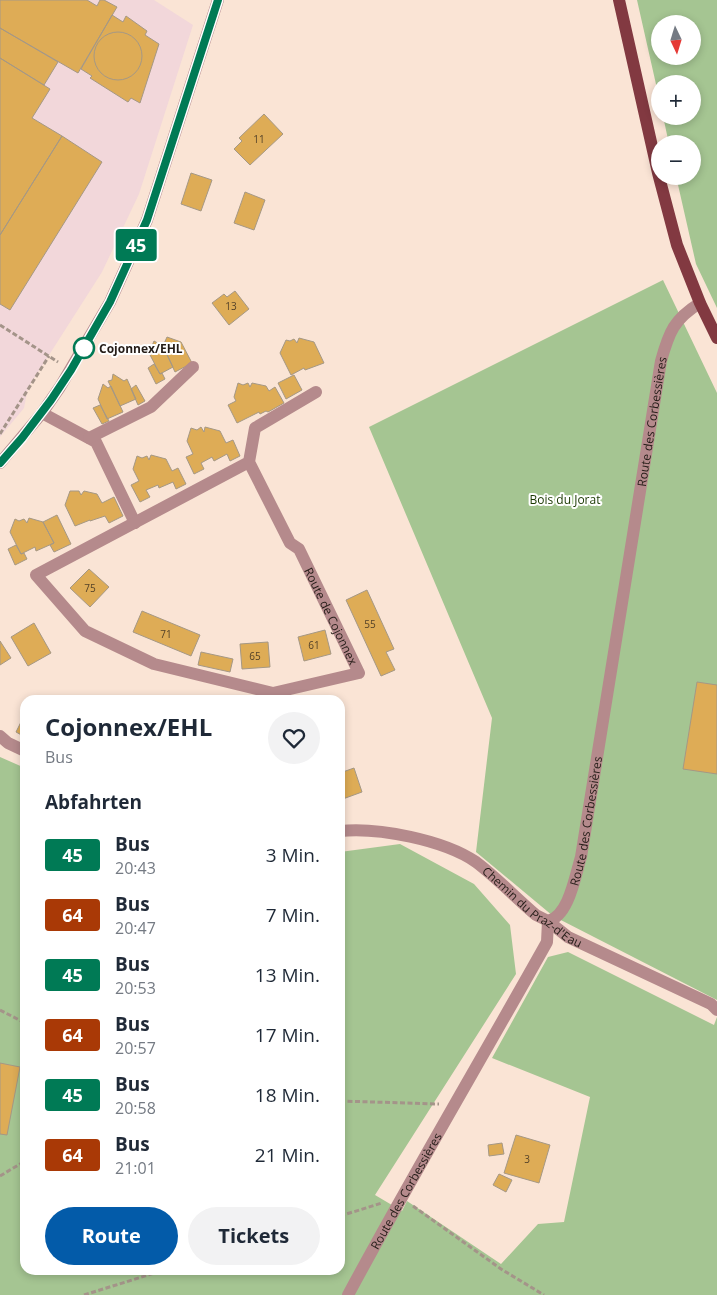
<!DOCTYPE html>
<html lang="de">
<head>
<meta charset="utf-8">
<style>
	:root { --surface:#fff; --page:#f2f2f3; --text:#1f2937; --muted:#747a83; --accent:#035ba9 }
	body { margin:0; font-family:"Open Sans",sans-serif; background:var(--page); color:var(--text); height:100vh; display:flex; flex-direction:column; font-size:19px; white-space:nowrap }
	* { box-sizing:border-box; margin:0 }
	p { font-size:16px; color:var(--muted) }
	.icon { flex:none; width:28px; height:28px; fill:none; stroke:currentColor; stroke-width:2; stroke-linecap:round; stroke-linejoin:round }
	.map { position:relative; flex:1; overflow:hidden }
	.details { position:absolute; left:20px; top:695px; width:325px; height:580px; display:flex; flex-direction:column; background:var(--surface); border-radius:15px; box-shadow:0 2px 8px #0003 }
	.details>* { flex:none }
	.badge { padding:0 10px; border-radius:4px; font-size:18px; line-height:32px }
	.needle { width:32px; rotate:176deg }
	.fabs { position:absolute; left:651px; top:15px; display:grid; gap:10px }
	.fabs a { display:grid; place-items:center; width:50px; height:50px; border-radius:50%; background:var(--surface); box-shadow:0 2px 8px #0003; font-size:25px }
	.map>.badge { position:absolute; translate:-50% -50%; box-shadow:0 0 0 2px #fff }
	h2 { padding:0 25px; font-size:19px; line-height:45px }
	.round { display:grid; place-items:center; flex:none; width:52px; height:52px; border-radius:26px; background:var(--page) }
	.overview { display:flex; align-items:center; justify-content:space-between; height:85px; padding:0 25px }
	h1 { font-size:24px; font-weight:700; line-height:38px }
	.action { display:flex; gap:10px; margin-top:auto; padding:10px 25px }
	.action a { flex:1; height:58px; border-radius:30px; background:var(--accent); color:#fff; font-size:20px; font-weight:700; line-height:58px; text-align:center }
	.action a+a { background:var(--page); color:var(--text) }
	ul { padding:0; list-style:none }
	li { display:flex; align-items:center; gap:15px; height:60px; padding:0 25px }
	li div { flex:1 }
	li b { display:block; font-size:19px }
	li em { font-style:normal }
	li .badge { min-width:55px; font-weight:700; text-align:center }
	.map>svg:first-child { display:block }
</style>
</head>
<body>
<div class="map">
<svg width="717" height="1295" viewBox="0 0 717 1295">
	<rect width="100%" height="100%" fill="#fae4d5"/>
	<!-- education -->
	<path fill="#f2d7da" d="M0,0H154L193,25L139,194L102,272L28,388L24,408L0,437Z"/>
	<!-- green -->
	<path fill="#a5c592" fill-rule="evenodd" d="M637,0H717V308L696,264L676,176H692V144H669L663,116H692V84H660V102ZM660,24H692V56H660Z
		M663,280L717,393V1000L553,916L476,852L492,718L369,427Z
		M0,757L25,768V1270H340V852L400,844L474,884L510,925L516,974L375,1195L402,1211L407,1201L501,1264L538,1224L564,1222L590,1097L492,1058L548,957L568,952L714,1025L717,1017V1295H0Z"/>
	<!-- building -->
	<path fill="#deac56" stroke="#a59885" d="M0,0H87L97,6L100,0H104L117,7L78,73L0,28Z
		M112,15L123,22L126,16L147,31L145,35L159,44L140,103L131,98L128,102L90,78L92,76L81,69Z
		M0,28L58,62L44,85L0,58Z
		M94 56a24 24 0 1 1 48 0a24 24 0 1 1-48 0Z
		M0,58L50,89L32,118L62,136L0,235Z
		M264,114L283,134L250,165L234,149L242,141L239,138Z
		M62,136L102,162L10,310L0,304V235Z
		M191,173L212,180L201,211L181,204Z
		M245,192L265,200L254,230L234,223Z
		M235,291L249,309L229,325L212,303L224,294L227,297Z
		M167,337L181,342L192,363L175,372L163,346Z
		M299,338L314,342L324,363L305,370L304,368L291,375L280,353L286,340L290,341L294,339L297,343Z
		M154,341L163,346L173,367L160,374L149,353Z
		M154,364L160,374L162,373L165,379L156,384L148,368Z
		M113,374L124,381L127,379L136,399L120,406L108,381L112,380Z
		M294,375L302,390L286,399L278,383Z
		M238,383L243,385L248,383L250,387L252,383L266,386L269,391L275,387L284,403L268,412L266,411L260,414L259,412L237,423L228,405L236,401L234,397Z
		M103,384L108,388L111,386L123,412L107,419L98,399Z
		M136,385L145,401L138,405L131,389Z
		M100,405L109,421L102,424L93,408Z
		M201,427L204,432L205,427L220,431L226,443L233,440L240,456L230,461L227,454L214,461L212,457L201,463L204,469L194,474L186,457L193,454L187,441L191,428L197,430Z
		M151,455L166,459L172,471L178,468L186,484L176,489L173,482L159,488L158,485L146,490L150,497L140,502L131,485L139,481L133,469L137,456L142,458L147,456L149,460Z
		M70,491H79L81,495L84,491L97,494L102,503L114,497L123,516L109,523L105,516L90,521V520L75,526L65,505Z
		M57,515L71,544L54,552L50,545L54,543L43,522Z
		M29,518L43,522L54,543L36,551L35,547L21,554L10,532L15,519L19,521L24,519L27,523Z
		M16,545L21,554L24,553L27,559L15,565L8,549Z
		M89,569L109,587L90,607L70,588Z
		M367,590L394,649L386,652L395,670L381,676L346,600Z
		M142,611L200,635L191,656L133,632Z
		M34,623L51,653L28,666L11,637Z
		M325,630L331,654L304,661L298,637Z
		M0,641L11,658L0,665Z
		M268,642L270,667L242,669L240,644Z
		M201,652L233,659L230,672L198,665Z
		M697,682L717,685V774L683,769Z
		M25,714V737L16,732Z
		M354,768L362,792L340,800V773Z
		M0,1063L20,1067L7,1135L0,1134Z
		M516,1135L550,1145L539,1183L504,1173Z
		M502,1143L504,1154L489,1156L488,1145Z
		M499,1174L512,1180L506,1192L493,1185Z"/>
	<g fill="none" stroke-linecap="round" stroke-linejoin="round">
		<!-- path -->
		<path stroke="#a49489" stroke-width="3" stroke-dasharray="5 2.5" stroke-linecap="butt" d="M0,325L58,362
			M0,434L49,356
			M0,1010L25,1023
			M340,1101L439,1104
			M0,1176L25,1161
			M413,1206L501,1269L544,1295
			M340,1216L382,1203
			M84,1295L164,1270"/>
		<!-- minor -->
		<g stroke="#b58a8c" stroke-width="12">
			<path d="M42,413L96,442L135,523"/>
			<path d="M89,438L151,407L193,367"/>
			<path id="s1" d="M249,462L290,543L299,549L359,673L273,693L154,664L85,631L36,575L249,462L255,428L316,392"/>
			<path d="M0,463L42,413L60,387L110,302L147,220L218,0"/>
			<path d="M0,736L8,743L25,751"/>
			<path id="s2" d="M340,831C378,827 444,840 476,862C497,878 516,898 536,915L548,921L568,937L711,1004L717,1010"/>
			<path id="s3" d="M548,921C569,916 575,876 581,857L661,361C669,332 674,319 700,303"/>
			<path id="s4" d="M348,1295C412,1176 481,1060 547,942L548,921"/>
		</g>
		<!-- major -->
		<path stroke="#823941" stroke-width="12" d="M619,0L658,173L677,245L700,303L717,338"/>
	</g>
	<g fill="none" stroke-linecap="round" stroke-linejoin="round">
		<!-- line casing -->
		<g stroke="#fff" stroke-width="11">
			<path id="line" d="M0,463L22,438L51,400L71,370L110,302L147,220L218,0"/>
		</g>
		<!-- line -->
		<use href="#line" stroke="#007a55" stroke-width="8"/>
	</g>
	<!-- markers -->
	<circle fill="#fff" stroke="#007a55" stroke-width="2.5" cx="84" cy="348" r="10"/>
	<g text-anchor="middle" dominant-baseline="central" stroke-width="4" stroke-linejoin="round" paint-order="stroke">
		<!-- number labels -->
		<g font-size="10" fill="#534128">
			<text x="259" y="139">11</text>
			<text x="231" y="306">13</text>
			<text x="90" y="588">75</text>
			<text x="370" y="624">55</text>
			<text x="166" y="634">71</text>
			<text x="314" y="645">61</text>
			<text x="255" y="656">65</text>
			<text x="527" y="1159">3</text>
		</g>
		<!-- stop labels -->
		<g font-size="12" font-weight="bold" fill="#251d18" stroke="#fff" text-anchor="start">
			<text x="99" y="348">Cojonnex/EHL</text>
		</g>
		<!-- street labels -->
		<g font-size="12" fill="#251d18" stroke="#fff">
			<text stroke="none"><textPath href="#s3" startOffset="516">Route des Corbessières</textPath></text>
			<text stroke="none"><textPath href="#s1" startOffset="176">Route de Cojonnex</textPath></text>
			<text stroke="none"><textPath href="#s3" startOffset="111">Route des Corbessières</textPath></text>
			<text stroke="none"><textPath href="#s2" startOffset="214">Chemin du Praz-d'Eau</textPath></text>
			<text stroke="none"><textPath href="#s4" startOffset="119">Route des Corbessières</textPath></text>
		</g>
		<!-- park labels -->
		<g font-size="12" fill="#1a3800" stroke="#fff">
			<text x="565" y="499">Bois du Jorat</text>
		</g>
	</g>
</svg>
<div class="fabs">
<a><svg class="needle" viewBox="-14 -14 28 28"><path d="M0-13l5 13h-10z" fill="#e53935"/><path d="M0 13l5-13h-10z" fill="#747a83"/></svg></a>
<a>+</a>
<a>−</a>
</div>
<b class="badge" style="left:136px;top:245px;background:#007a55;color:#fff">45</b>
<section class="details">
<div class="overview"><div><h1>Cojonnex/EHL</h1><p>Bus</p></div><a class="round"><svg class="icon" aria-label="heart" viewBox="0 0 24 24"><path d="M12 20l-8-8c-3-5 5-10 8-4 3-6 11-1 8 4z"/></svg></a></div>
<h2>Abfahrten</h2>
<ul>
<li><span class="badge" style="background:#007a55;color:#fff">45</span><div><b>Bus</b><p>20:43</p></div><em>3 Min.</em></li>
<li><span class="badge" style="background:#a93906;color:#fff">64</span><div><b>Bus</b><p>20:47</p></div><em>7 Min.</em></li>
<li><span class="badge" style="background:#007a55;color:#fff">45</span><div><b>Bus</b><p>20:53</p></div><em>13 Min.</em></li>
<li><span class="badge" style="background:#a93906;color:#fff">64</span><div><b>Bus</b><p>20:57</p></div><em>17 Min.</em></li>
<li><span class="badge" style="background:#007a55;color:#fff">45</span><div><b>Bus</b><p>20:58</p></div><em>18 Min.</em></li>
<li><span class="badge" style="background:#a93906;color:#fff">64</span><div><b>Bus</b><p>21:01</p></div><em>21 Min.</em></li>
</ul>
<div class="action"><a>Route</a><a>Tickets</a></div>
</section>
</div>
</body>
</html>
